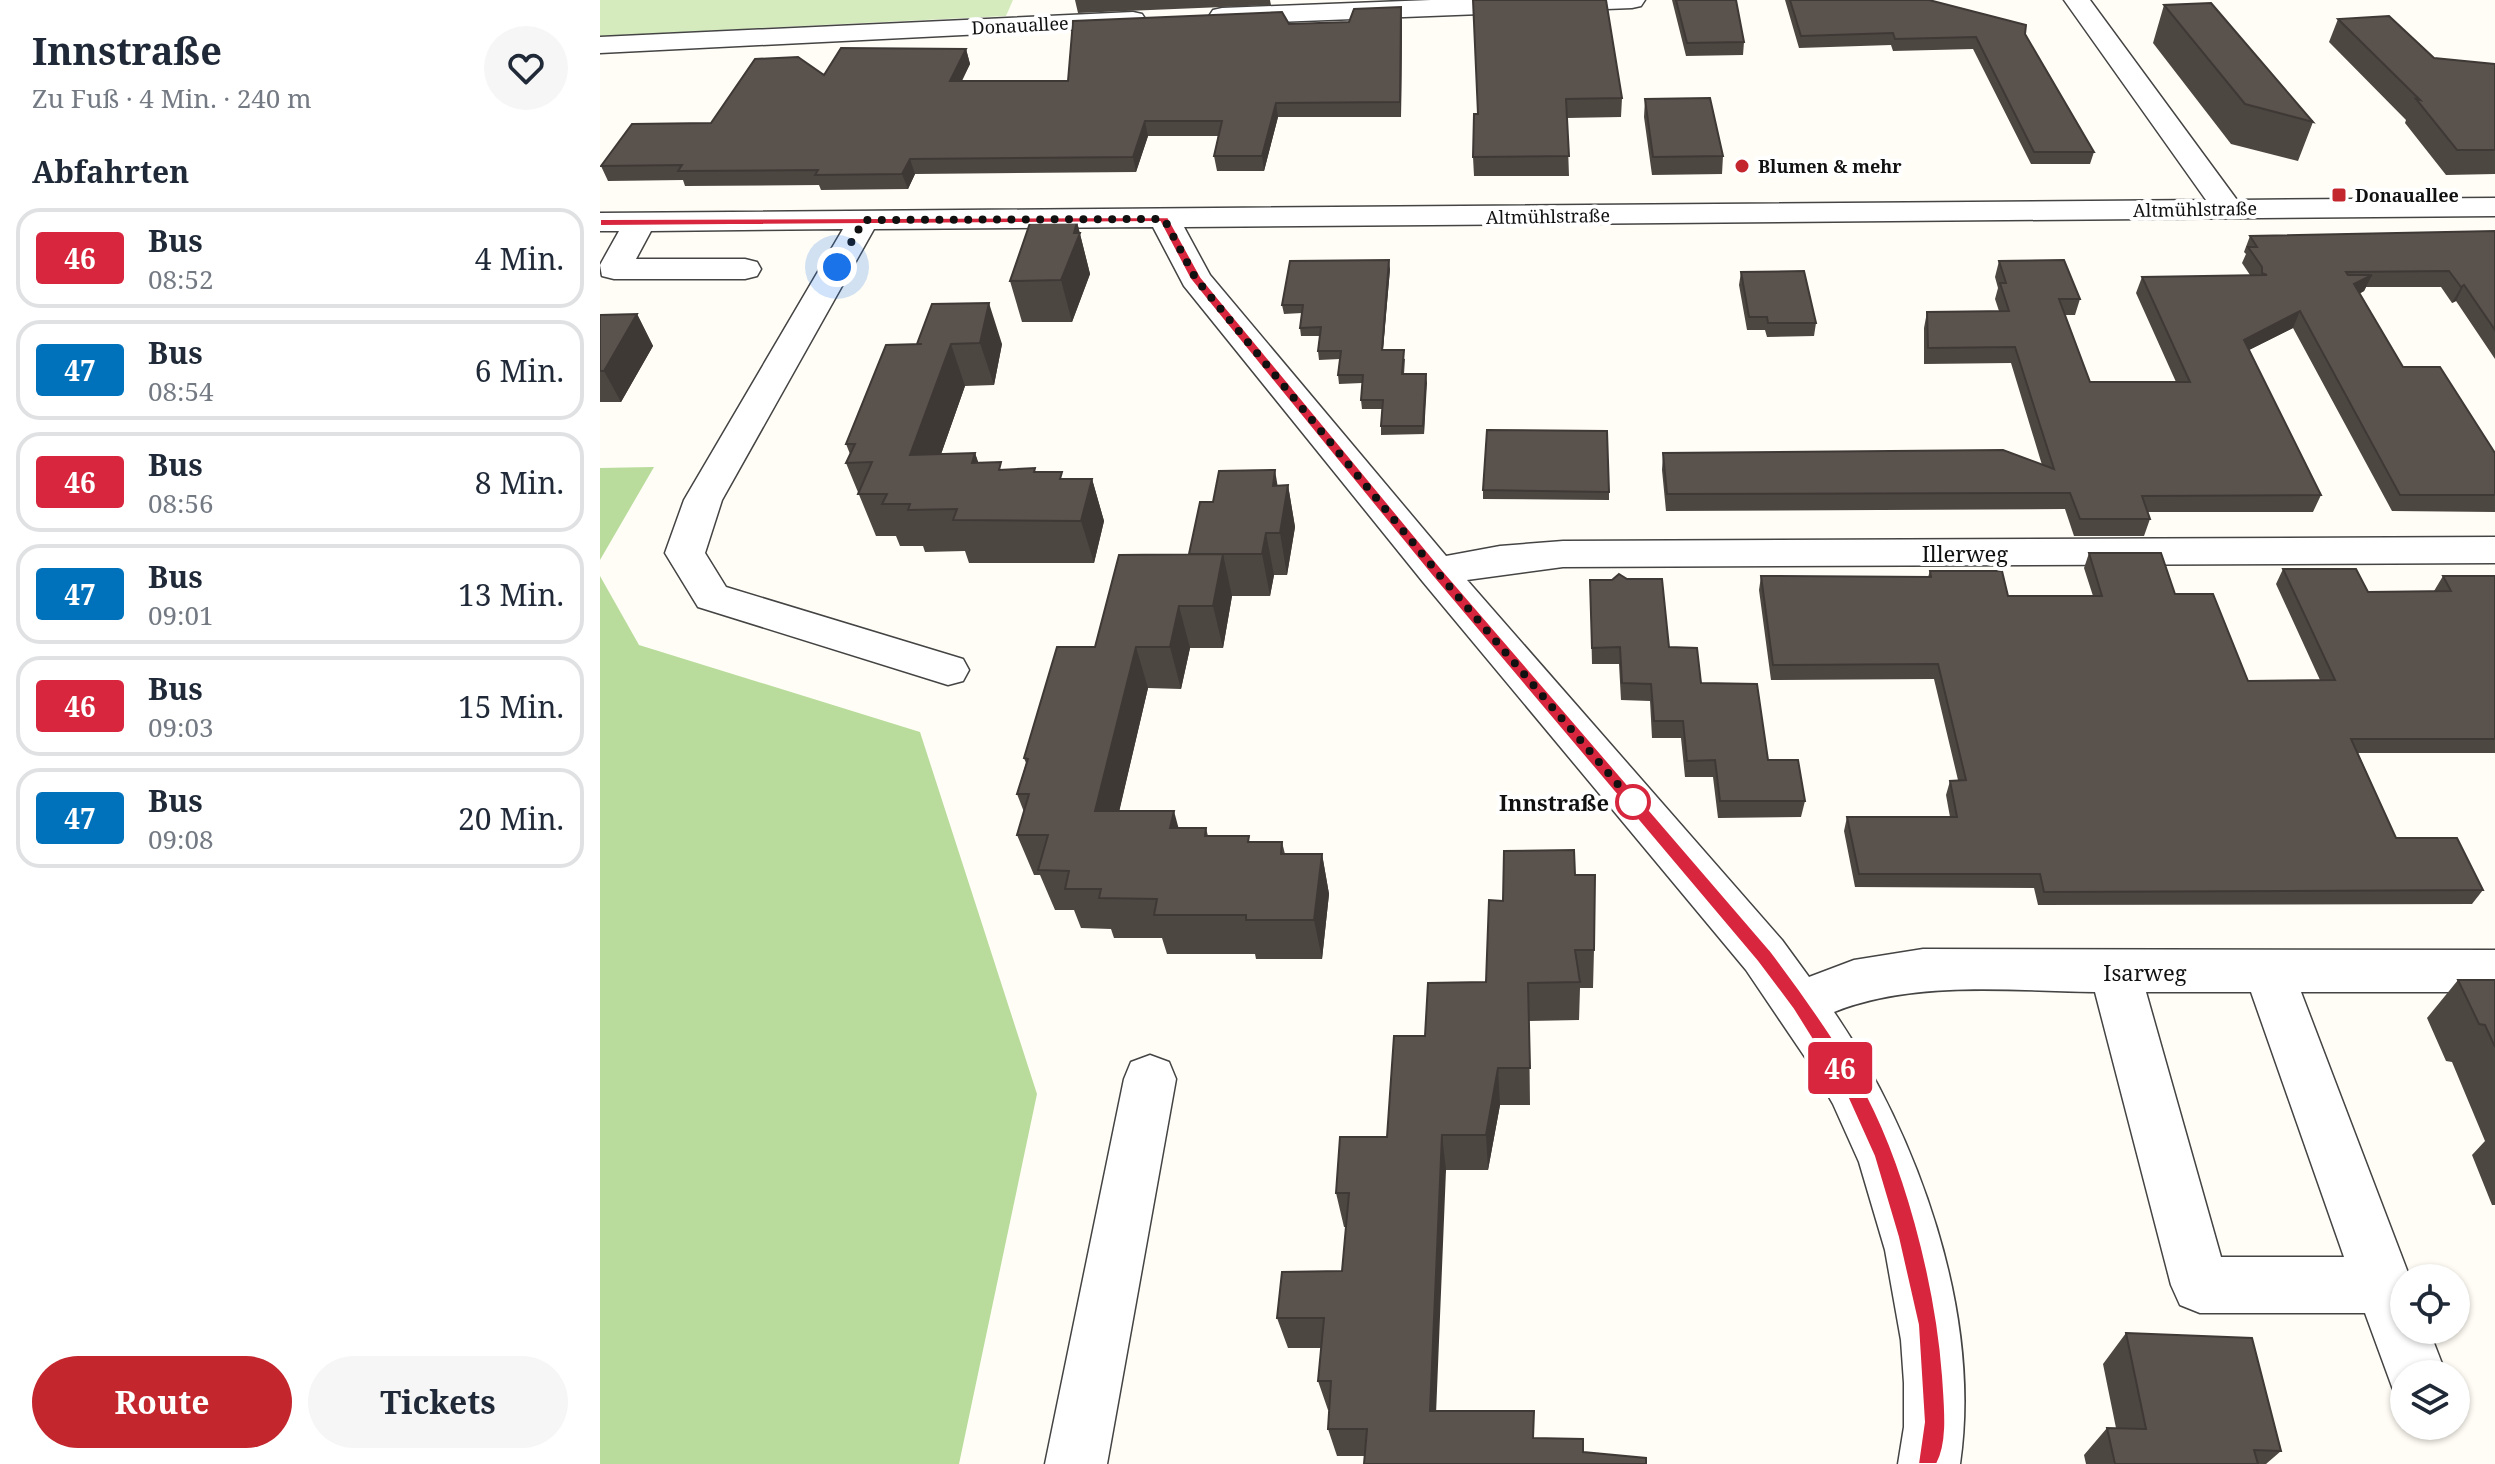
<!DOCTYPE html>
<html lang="de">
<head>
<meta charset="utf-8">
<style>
	:root { --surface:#fff; --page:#f6f6f7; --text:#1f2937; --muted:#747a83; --line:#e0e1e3; --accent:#c4262e }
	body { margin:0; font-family:"Noto Serif",serif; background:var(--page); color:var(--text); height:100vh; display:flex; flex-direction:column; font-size:30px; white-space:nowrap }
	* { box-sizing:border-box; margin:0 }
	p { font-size:26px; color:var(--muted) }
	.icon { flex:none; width:44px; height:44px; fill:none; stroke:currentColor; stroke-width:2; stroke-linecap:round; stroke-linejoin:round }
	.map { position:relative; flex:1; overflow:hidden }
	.details { display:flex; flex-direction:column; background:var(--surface); width:600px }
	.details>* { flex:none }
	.badge { padding:0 16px; border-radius:6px; font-size:28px; line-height:52px }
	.fabs { position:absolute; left:1790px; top:1264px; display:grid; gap:16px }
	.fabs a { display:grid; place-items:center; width:80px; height:80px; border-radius:50%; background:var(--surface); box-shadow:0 2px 6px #0004; font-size:40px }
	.you { position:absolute; width:40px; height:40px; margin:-20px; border:6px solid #fff; border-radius:50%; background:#1a73e8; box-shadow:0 0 0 12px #1a73e833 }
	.map>.badge { position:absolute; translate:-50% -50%; box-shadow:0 0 0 4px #fff }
	h2 { padding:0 32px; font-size:30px; line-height:72px }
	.round { display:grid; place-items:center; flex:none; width:84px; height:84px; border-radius:42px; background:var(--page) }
	.headline { display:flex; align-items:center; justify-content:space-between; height:136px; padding:0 32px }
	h1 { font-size:38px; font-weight:700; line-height:60px }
	.action { display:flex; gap:16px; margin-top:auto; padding:16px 32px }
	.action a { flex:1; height:92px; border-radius:48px; background:var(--accent); color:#fff; font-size:32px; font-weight:700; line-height:92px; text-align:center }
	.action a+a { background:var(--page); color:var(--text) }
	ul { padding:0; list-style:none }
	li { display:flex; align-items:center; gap:24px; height:100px; margin:0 16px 12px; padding:0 16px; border:4px solid var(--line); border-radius:24px }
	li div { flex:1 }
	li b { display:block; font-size:30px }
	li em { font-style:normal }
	li .badge { min-width:88px; font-weight:700; text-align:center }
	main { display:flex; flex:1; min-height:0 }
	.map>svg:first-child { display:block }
</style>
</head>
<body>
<main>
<section class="details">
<div class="headline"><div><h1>Innstraße</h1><p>Zu Fuß · 4 Min. · 240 m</p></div><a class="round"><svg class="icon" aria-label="heart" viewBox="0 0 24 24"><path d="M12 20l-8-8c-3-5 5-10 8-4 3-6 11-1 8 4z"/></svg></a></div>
<h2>Abfahrten</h2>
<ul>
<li><span class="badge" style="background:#d7263d;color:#fff">46</span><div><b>Bus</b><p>08:52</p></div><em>4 Min.</em></li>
<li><span class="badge" style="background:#0072bc;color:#fff">47</span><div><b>Bus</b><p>08:54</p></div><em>6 Min.</em></li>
<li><span class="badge" style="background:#d7263d;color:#fff">46</span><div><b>Bus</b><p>08:56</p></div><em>8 Min.</em></li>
<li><span class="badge" style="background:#0072bc;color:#fff">47</span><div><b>Bus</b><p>09:01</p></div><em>13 Min.</em></li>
<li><span class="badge" style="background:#d7263d;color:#fff">46</span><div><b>Bus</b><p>09:03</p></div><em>15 Min.</em></li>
<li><span class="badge" style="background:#0072bc;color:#fff">47</span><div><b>Bus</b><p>09:08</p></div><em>20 Min.</em></li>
</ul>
<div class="action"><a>Route</a><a>Tickets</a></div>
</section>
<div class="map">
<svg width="1895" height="1464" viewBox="0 0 1895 1464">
	<rect width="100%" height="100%" fill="#fffdf5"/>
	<!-- green -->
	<path fill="#d5ebbd" d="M0,0H413L406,16L0,36Z"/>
	<!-- forest -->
	<path fill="#b9dc9c" d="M53,467H54L0,560V468Z
		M0,576L39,645L320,732L437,1094L359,1464H0Z"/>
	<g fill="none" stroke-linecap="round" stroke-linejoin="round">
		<!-- minor casing -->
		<g stroke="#444" stroke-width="3">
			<path id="minor" d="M831,0H1045L1041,6L1032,8L622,24L613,22L609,16L613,10L622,8Z
				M1464,0H1490L1637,200L1895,198V216L584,227L610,275L846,556L900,546L963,541L1895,537V563L963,567L867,580L1182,940L1209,977L1254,960L1323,949L1895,950V992H1701L1810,1278H1804V1330H1829L1846,1374H1804V1399L1795,1395L1765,1313H1600L1580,1305L1571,1285L1495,992C1409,991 1315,980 1234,1012C1318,1135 1382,1313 1360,1464H1298L1304,1427V1383L1301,1340L1285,1250L1259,1162L1233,1104L1213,1069L1146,970L823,582L584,286L553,227L274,229L122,500L105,553L126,587L363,659L369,670L363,681L348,685L98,607L65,553L84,500L243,229L51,231L36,259H145L157,262L161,269L157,276L145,279H14L2,276L0,265L19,231H0V213L1606,200ZM1546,992H1651L1744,1257H1621Z
				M533,12L542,14L546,20L542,26L0,53V37Z
				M550,1055L569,1062L576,1079L507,1464H445L524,1079L531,1062Z"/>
		</g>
		<!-- minor -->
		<use href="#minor" fill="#fff" fill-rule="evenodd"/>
	</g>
	<!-- wall -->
	<path fill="#4d4742" d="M475,0H670L671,5L478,13Z
		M1006,0L1022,98L1021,117L967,118L969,176H874L873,157L878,114Z
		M1072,0H1136L1144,42L1143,55L1086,56Z
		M1185,0H1329L1425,34L1494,152L1490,164H1431L1373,49L1293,51L1291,45L1199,48Z
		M1564,5L1713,122L1698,161L1631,144L1553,43Z
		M1738,19L1834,58L1895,64V174L1846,175L1805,123L1806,120L1729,42Z
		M802,21L801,117H678L664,171H617L614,156L618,136H548L536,172L315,174L308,189L221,190L219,185L85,186L83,180L8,181L1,166L111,123L224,75L366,49L370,64L362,81H468L689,24Z
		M1045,99L1123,156L1122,174L1052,175L1044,117Z
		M477,222L490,274L472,322H422L410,281Z
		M1895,231V359L1856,301L1852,303L1841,287H1766L1764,291L1759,294L1803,367L1895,453V512L1792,511L1693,328L1649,350L1721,495L1713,512H1548L1550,519L1544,536H1474L1465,509L1066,511L1062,470L1063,453L1442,465L1411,363L1324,364V328L1327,312L1399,311L1395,299L1398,288L1395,277L1399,261L1480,299L1475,315H1465L1490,382H1576L1536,293L1542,277L1650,275L1642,263L1646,254L1644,252L1650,236Z
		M790,269L783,350L805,359L804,374H826L824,434L781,435V426L782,409H762L761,400L762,383L739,384L738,375L740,359L719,360L718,351L720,336H701L700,328L702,313L684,314L682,305Z
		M1141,272L1216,323L1214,336L1167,337L1165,330H1147L1139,285Z
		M332,304L402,344L394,385L365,386L341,454L375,453L378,463L404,470L437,472L464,479H492L504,521L494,563H369L365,551L325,552L323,546H300L296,536H276L246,463L250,454L246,444L317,344Z
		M37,314L53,346L21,402H0V315Z
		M677,485H688L695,527L687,575H674L670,596H632L623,648H590L581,689L548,688L519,811L578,828H606L608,836L651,842H682L685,854H722L729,894L722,959H656L655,954H567L562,938H514L511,929L481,928L474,910H455L440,875H434L417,835L424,812L417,794L426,763L424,758L495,647L589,554L613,502Z
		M883,490L1009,492V500L883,499Z
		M1489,553L1575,594L1648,681L1720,680L1676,584L1683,569L1768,592L1834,591L1843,576H1895V753H1758L1796,838L1883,890L1872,904L1438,905L1434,888L1255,887L1244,831L1247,817H1350L1346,795L1350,781L1358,780L1334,679L1171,680L1159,590L1161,576L1328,577L1330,571L1408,596H1493L1484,568Z
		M990,580L1069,647L1205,801L1201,817L1118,818L1113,777H1085L1081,738H1052L1050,701L1021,700L1019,664H992Z
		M975,875L994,950L993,988H980L979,1020L929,1021L930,1105H900L888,1170H846L765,1456H737L728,1429L729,1410H728L718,1381L721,1348H688L677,1318L742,1271L746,1227H744L736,1193L787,1137L825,1036L886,982L903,901Z
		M1858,980H1895V1205H1892L1872,1155L1885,1141L1852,1062L1846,1061L1827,1018Z
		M1526,1333L1681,1451L1666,1464H1486L1484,1455L1507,1428H1516L1503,1364Z"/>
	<!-- shaded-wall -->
	<path fill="#3f3936" d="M801,7L802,21L801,117L800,102Z
		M366,49L370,64L354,95L350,81Z
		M676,103L678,117L664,171L662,156Z
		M545,121L548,136L536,172L533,157Z
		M310,159L315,174L308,189L302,174Z
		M477,222L490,274L472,322L461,280Z
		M789,260L790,269L782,359V350Z
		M1772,275L1764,291L1747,300L1754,284Z
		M1864,285L1856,301L1852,303L1861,287Z
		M389,303L402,344L394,385L380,343Z
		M1700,311L1693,328L1637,356L1644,340Z
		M37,314L53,346L21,402L4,371Z
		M351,344L365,386L326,497L310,455Z
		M826,374L827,383L824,434L823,426Z
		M375,453L390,495L372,463Z
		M675,470L682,512L673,486Z
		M492,479L504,521L494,563L481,521Z
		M688,485L695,527L687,575L680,533Z
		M666,533L674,575L670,596L662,554Z
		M623,554L632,596L623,648L613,606Z
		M579,606L590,648L581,689L570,647Z
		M536,647L548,688L510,851L495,811Z
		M574,811L585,852L570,828Z
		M722,854L729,894L722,959L714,920Z
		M898,1068L900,1105L888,1170L886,1135Z
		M842,1135L846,1170L835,1439L830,1411Z"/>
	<!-- building -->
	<path fill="#5a524d" stroke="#3f3936" stroke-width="2" d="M873,0H1006L1022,98L966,99L969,156L873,157L874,114H878Z
		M1076,0H1136L1144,42L1087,43Z
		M1190,0H1329L1426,25L1425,34L1494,152H1434L1376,37L1295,39L1293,33L1201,36Z
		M1611,3L1713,122L1645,104L1564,5Z
		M801,7L800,102L676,103L662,156H614L622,121H545L533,157L310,159L302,174L215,175L218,170L78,171L82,165L1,166L32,124L111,123L155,59L198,57L224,75L241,48L366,49L350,81H468L473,21L682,12L689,24L749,22L754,9Z
		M1789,16L1834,58L1895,64V150H1857L1816,99L1820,100L1738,19Z
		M1110,98L1123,156L1053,157L1045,99Z
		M477,222L474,233H480L461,280L410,281L430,223Z
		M1895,231V330L1864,285L1861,287L1849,271L1746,272L1748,275H1772L1754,284L1803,367H1840L1895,453V495H1800L1700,311L1644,340L1721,495L1542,496L1550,519H1480L1470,493L1067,494L1063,453L1403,450L1454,469L1415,347L1328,348L1327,312L1409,311L1400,283H1406L1399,261L1464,260L1480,299H1459L1490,382H1590L1542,277L1667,275L1662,273V267L1648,247H1657L1650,236Z
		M789,260L782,350H804L802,374H826L823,426H781L783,400H761L763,375H738L741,351H718L721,327L700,328L703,305H682L690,261Z
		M1204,271L1216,323H1168L1167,317H1149L1141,272Z
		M389,303L380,343L351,344L310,455L375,453L372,463L401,462L399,470L435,468L434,472H462L460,479H492L481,521L353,520L357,509L308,510L310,504H282L287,494H258L272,462L246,463L255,444H246L286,345L322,344H317L332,304Z
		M37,314L4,371H0V315Z
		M887,430L1007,431L1009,492L883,490Z
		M675,470L673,486L688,485L680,533H666L662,554H623L613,606H579L570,647H536L495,811H574L570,828H606L605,836H649L648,842H682L681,854H722L714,920H646V915H554L557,899L499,898L501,889H465L469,871L438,870L448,835H417L429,794H417L428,759L424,758L457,647H495L519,555L622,554H589L600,502H613L619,471Z
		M1489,553H1561L1575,594H1613L1648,681L1735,680L1683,569H1756L1768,592L1851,591L1843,576H1895V739H1751L1796,838H1857L1883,890L1444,892L1440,874H1259L1247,817H1357L1350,781L1366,780L1338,664L1173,665L1161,576L1331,577L1330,571H1402L1408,596H1502Z
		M1019,574L1027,579H1062L1069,647L1097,648L1101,683L1157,684L1168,760H1198L1205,801H1120L1115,760L1087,761L1083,721H1054L1051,684L1022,683L1020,647L992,648L990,580H1012Z
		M974,850L975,875H995L994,950H975L980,982L928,983L930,1068H898L886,1135H842L830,1411H934L933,1438L983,1439V1452L1046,1458V1464H764L767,1429H728L731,1381H718L724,1318H677L682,1272L742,1271L749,1193H736L740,1137H787L794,1036H825L828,983L886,982L889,900L903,901L904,851Z
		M1858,980H1895V1047L1885,1025L1879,1024Z
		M1526,1333L1652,1338L1681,1451L1654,1450L1658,1464H1515L1507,1428L1546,1429Z"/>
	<!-- line -->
	<path fill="#d7263d" stroke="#fff" stroke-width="2" d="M568,217L601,277L619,299L842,569L1170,950C1202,992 1232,1035 1259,1080C1305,1161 1336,1283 1343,1376C1345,1407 1349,1442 1337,1464H1318L1324,1422L1318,1325L1298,1237L1274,1156L1246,1094L1193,1009L1157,961L832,576L611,305L590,279L560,222L0,226V219Z"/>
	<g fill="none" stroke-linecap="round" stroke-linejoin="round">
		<!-- walk -->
		<path stroke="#111" stroke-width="8" stroke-dasharray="0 14.4" d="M237,267L264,220L564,219L596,279L837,572L1033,802"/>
	</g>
	<!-- markers -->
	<g fill="#c4262e" stroke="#fff" stroke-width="3">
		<circle cx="1142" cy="166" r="8"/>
		<rect x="1731" y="187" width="16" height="16" rx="4"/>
	</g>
	<circle fill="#fff" stroke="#d7263d" stroke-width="4" cx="1033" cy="802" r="16"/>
	<g text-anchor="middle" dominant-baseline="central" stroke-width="8" stroke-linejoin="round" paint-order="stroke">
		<!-- far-street labels -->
		<g font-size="18" fill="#111" stroke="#fff">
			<text transform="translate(420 25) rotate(-3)">Donauallee</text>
			<text transform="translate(1595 209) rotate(-1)">Altmühlstraße</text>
			<text transform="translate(948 216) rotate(-1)">Altmühlstraße</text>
		</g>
		<!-- far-poi labels -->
		<g font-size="18" font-weight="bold" fill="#111" stroke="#fff" text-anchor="start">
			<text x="1158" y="166">Blumen &amp; mehr</text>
			<text x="1755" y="195">Donauallee</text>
		</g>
		<!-- street labels -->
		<g font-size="22" fill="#111" stroke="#fff">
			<text x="1365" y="553">Illerweg</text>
			<text x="1545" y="972">Isarweg</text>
		</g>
		<!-- stop labels -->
		<g font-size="22" font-weight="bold" fill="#111" stroke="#fff" text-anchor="end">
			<text x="1009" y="802">Innstraße</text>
		</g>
	</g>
</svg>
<div class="fabs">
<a><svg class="icon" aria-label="locate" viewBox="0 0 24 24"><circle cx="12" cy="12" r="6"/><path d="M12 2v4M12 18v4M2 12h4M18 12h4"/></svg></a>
<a><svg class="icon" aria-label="layers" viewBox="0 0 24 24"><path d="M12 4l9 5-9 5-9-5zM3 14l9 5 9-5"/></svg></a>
</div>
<div class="you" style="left:237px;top:267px"></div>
<b class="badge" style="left:1240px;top:1068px;background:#d7263d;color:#fff">46</b>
</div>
</main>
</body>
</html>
